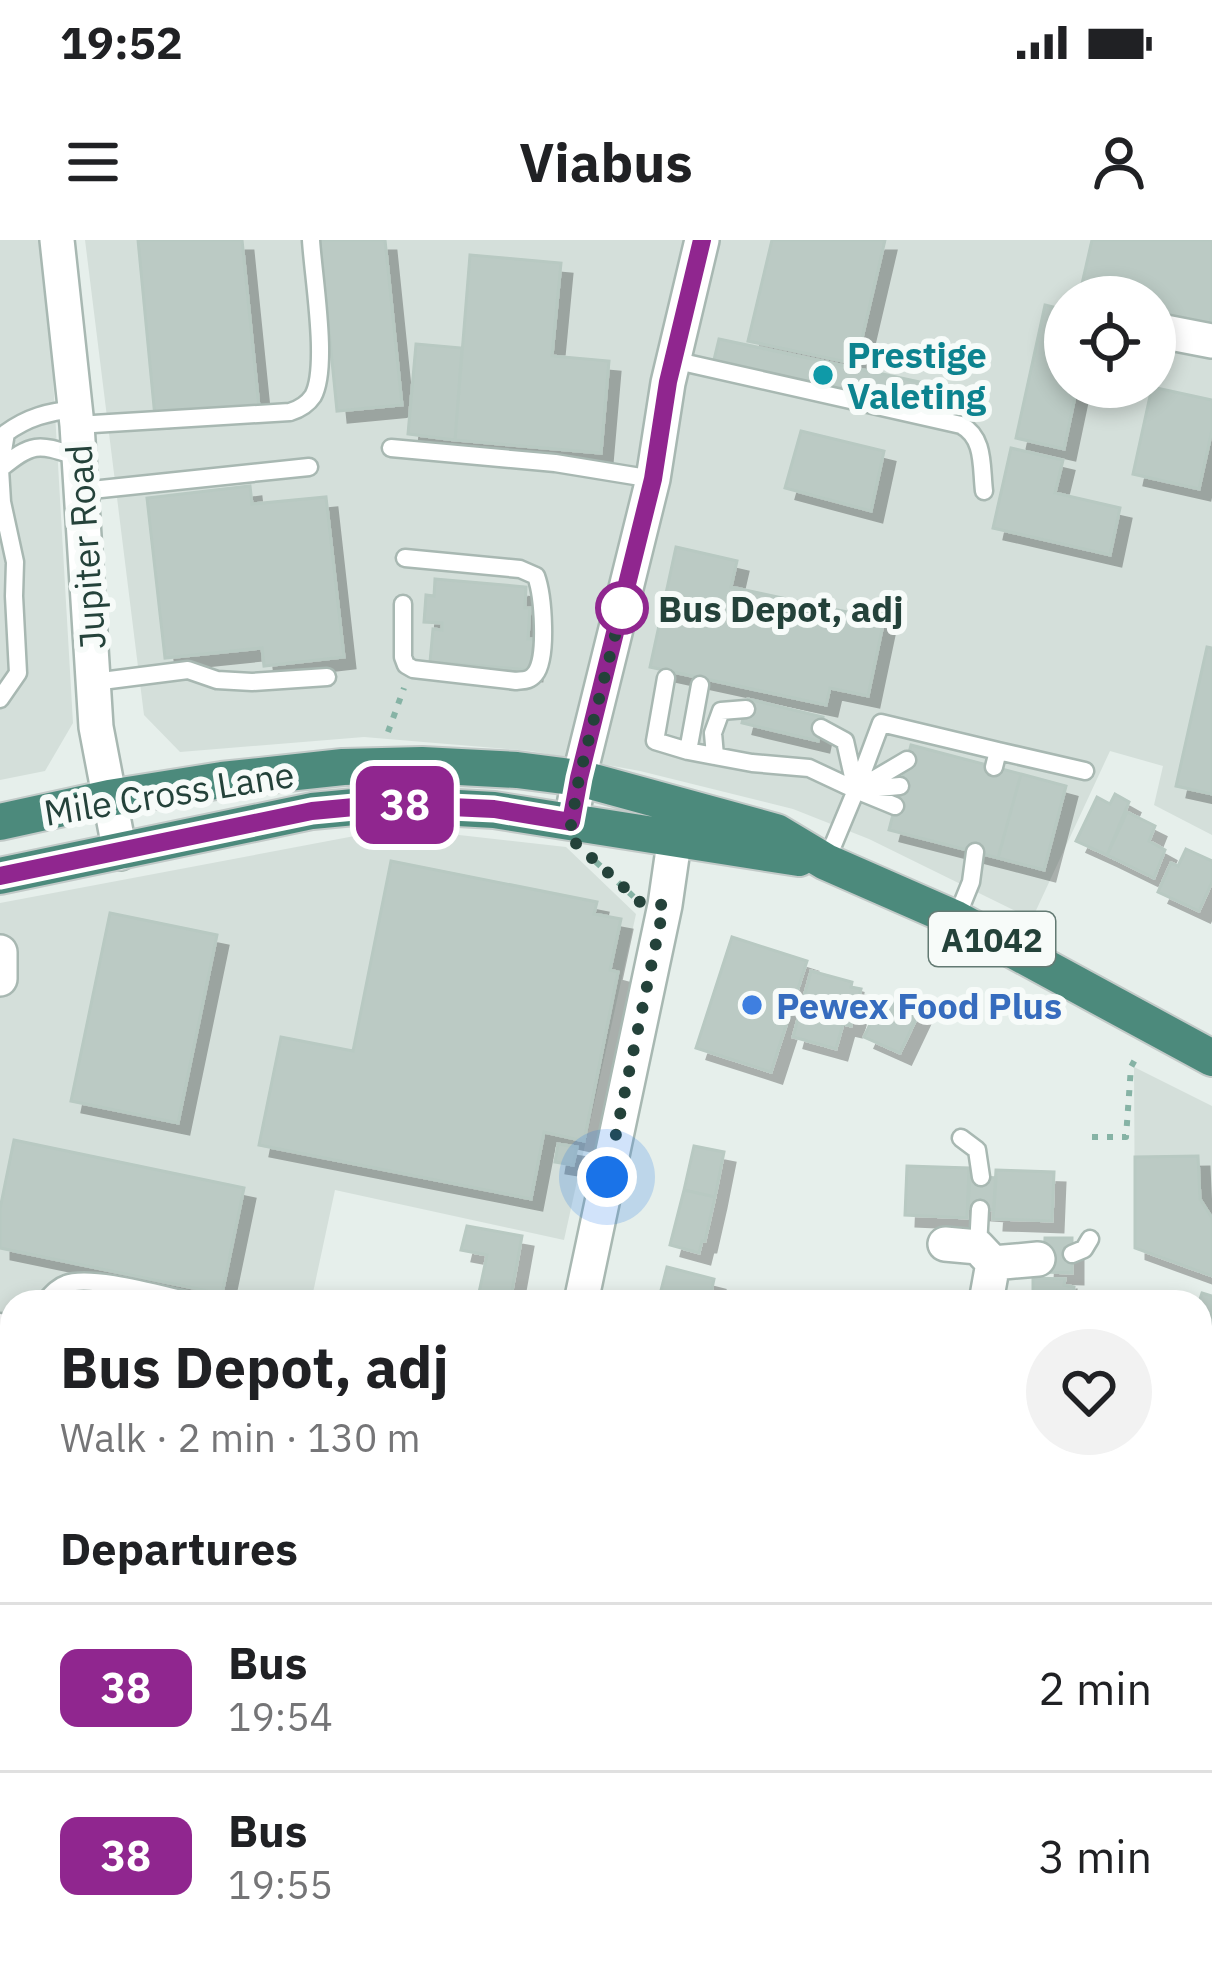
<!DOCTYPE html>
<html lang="en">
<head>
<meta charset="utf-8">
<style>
	:root { --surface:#fff; --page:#f2f2f2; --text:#202124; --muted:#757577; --line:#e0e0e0 }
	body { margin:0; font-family:"IBM Plex Sans",sans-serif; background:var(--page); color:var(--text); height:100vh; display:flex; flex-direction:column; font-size:45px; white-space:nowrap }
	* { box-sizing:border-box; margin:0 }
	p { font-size:39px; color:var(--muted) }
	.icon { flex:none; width:66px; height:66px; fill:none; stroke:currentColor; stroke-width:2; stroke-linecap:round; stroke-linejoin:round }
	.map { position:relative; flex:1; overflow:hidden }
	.details { position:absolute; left:0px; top:1050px; width:1212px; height:672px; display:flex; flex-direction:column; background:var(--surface); border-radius:36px 36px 0 0; box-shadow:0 6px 18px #0003 }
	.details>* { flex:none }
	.badge { padding:0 24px; border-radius:18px; font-size:42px; line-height:78px }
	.buttons { position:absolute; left:1044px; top:36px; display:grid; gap:24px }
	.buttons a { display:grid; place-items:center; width:132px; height:132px; border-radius:50%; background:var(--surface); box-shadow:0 6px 18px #0003; font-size:60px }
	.you { position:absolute; width:60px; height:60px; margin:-30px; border:9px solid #fff; border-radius:50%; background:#1a73e8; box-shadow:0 0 0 18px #1a73e833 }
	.map>.badge { position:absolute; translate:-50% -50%; box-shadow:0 0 0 6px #fff }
	h2 { padding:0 60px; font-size:45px; line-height:108px }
	.round { display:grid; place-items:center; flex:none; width:126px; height:126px; border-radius:63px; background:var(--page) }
	.summary { display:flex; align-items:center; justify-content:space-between; height:204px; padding:0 60px }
	h1 { font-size:57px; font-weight:700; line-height:90px }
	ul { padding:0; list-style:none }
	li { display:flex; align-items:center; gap:36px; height:168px; padding:0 60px; border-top:3px solid var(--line) }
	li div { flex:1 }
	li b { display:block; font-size:45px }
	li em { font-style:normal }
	li .badge { min-width:132px; font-weight:700; text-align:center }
	.status { display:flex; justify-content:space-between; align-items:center; height:84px; padding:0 60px; background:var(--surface); direction:ltr }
	.status svg { height:33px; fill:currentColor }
	header { display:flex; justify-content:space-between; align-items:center; height:156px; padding:0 60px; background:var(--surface); font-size:54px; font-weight:700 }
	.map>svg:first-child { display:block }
</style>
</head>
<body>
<div class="status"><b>19:52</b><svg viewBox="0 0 49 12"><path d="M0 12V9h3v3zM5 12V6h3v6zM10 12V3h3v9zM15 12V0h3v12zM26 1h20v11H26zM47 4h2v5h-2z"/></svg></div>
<header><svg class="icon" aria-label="menu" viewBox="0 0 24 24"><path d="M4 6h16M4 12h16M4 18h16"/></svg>Viabus<svg class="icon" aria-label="person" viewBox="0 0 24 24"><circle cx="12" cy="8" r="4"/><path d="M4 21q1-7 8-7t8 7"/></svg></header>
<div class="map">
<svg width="1212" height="1722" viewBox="0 0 1212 1722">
	<defs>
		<filter id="shadow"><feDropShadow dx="11" dy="11" stdDeviation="0" flood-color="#0004"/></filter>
	</defs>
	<rect width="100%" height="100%" fill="#e6efeb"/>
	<!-- built -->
	<path fill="#d4dfda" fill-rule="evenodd" d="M0,0H45L73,483L45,531L0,540Z
		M85,0H1212V595L1154,565L1163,526L1110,511L1032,679L869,599L793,569L640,531L531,511L364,497L180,512L144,475ZM1065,57H1155V147H1065Z
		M397,588L566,607L636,674L564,1000L335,950L311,1062H12V1710H533L532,1722H0V663Z
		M1134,827L1212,866V1036L1135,1008Z
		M593,1710H918L917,1722H591Z"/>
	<!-- building -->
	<path fill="#bbcac4" stroke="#b8c9c2" stroke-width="3" filter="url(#shadow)" d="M138,0H242L259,167L155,177Z
		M320,0H385L402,165L337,171Z
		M772,0H885L856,124L748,101Z
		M1092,0H1212V75L1209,87L1155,75V57H1079Z
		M470,15L561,23L552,116L609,121L601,213L455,200Z
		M1045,65L1065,70V147H1077L1064,209L1016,198Z
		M719,99L938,146L932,175L713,124Z
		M416,104L462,108L455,200L408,194Z
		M1152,147L1212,160V190L1199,249L1133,234Z
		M801,191L884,211L871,271L785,248Z
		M1011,208L1063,220L1055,253L1120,268L1110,315L993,288Z
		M250,246L252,264L326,257L344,417L264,426L262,408L165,418L147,258Z
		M676,307L737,321L731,347L884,380L868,456L830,448L826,465L650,427Z
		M435,339L526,347L525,368H530L528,399H534L531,430L430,422L433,389L442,390V383L424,382L426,355L434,356Z
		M1207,407L1212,408V554L1176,546Z
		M748,459L823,477L818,501L742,483Z
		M911,505L1021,534L998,618L889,590Z
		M1021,534L1066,546L1044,630L998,618Z
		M1115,554L1129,562L1107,615L1076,601L1097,557L1110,564Z
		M1127,572L1155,586L1149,601L1165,610L1154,638L1107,615Z
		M1186,609L1212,621V642L1199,671L1158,652L1171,623L1178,626Z
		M391,621L597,662L594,674L621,679L610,730L618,732L584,901L544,892L531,959L259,905L281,797L353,811Z
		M110,673L217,695L178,883L71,861Z
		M732,697L807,721L771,832L696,808Z
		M811,731L852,742L851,747L861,749L851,786L843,784L836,809L793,797Z
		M883,757L919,773L900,813L864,797Z
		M14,900L244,948L222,1054L0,1008V969Z
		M558,904L577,907L573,925L555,922Z
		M694,906L724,912L715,957L684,950Z
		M1198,916L1200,959L1212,978V1036L1135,1008V917Z
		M907,926L969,928L967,978L905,975Z
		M996,930L1054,932L1052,981L993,979Z
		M970,936L996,938L994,970L968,968Z
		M684,950L715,957L705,1001H702L699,1013L670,1005Z
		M467,986L522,996L510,1062H477L487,1015L461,1010Z
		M1045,998H1072V1033L1044,1032Z
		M667,1027L714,1039L709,1062H658Z
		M1033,1038L1065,1039L1064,1045L1074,1047L1073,1053L1114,1056V1062H1033Z
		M1202,1053L1212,1056V1079L1200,1075L1199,1062Z
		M1200,1075L1212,1079V1101L1200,1097Z
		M1200,1097L1212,1101V1124L1200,1120Z
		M1200,1120L1212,1124V1145L1200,1141Z
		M1200,1154L1212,1155V1176H1200Z
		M1200,1176H1212V1197H1200Z
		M1200,1197H1212V1219L1200,1218Z
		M1200,1218L1212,1219V1240L1200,1239Z
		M1200,1239L1212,1240V1262L1200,1261Z
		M0,1345L12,1348V1400L0,1397Z
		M1203,1422L1212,1423V1476L1200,1475V1424Z
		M1210,1633H1212V1699H1209L1210,1674H1202L1203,1658L1209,1659Z
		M227,1710H486L484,1722H225Z
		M756,1710H868L866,1722H754Z"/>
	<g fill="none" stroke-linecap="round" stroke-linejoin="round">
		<!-- service casing -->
		<g stroke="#a8b8b2" stroke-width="21">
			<path id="service" d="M673,120L961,185C985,198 981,226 984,251
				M77,185L290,172C300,169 307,165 313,156C329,127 313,36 311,0
				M391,208L555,223L653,239
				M0,229C34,201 38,204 79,217
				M82,251L309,227
				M403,364V417L406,425L413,429L516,441C524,440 529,441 535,434C548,418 543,355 536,336L520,329L405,318
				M666,438L655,501L688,511L752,523L809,528L856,550L881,483L998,511L994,527
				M94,442L188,430L217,440L252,442L327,437
				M0,459L18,433L14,356L15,322L2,262L0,229L6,193C28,177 48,172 75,169
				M821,488L845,501L856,550
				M688,511L700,445
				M998,511L1085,531
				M715,516L713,493L721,471L746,469
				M900,546L856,550L907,520
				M826,622L856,550L895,566
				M956,679L971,642L975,612
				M961,898L977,910L981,937
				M978,1007L980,969
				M1072,1014L1084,1009L1090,999
				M44,1062C51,1055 57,1047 66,1044C91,1034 165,1056 194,1062
				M0,1082L12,1085
				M1200,1302L1212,1311
				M1200,1371L1212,1381
				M0,1602L12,1604
				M1002,1718H1018
				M1049,1718L1067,1715L1077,1710
				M181,1722L183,1710"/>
		</g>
		<!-- minor casing -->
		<g stroke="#a8b8b2" stroke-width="38">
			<path id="minor" d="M57,0L77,185L96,487L120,613
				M1155,90L1212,101
				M571,582L579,538L653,239L668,143L702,0
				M0,712V739
				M945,1004L978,1007L993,1023L986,1062
				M993,1023L1038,1019
				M581,1062L665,665L678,575
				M1200,1355L1212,1341
				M1122,1710L1134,1722
				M552,1722L553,1710"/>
		</g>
		<!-- trunk casing -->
		<g stroke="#c2cac8" stroke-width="40">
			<path id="trunk" d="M0,582L109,558L222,540L343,527L422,525L517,530L579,538L776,592L826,622L956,679L1212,818
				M0,636L312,571L386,564L494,570L799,618"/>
		</g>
		<!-- path -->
		<path stroke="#86b3a5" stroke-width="6" stroke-dasharray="6 9" stroke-linecap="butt" d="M388,492L404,448
			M596,622L635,658
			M1092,897H1126L1131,827L1137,816
			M1212,1510H1204L1203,1596H1212"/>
		<!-- service -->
		<use href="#service" stroke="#fff" stroke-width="16"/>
		<!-- minor -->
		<use href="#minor" stroke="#fff" stroke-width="33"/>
		<!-- trunk -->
		<use href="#trunk" stroke="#4c8a7c" stroke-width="36"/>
	</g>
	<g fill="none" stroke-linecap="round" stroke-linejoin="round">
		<!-- line casing -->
		<g stroke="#fff" stroke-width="27">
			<path id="line" d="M0,636L312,571L386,564L494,569L571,582L579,538L653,239L668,142L702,0"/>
		</g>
		<!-- line -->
		<use href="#line" stroke="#90268f" stroke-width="18"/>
		<!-- walk -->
		<path stroke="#24423a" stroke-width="12" stroke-dasharray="0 21.6" d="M607,937L664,665L640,662L569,597L579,538L622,368"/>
	</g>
	<!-- markers -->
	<circle fill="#0f9aa8" stroke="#f7fbf9" stroke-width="4.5" cx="823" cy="135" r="12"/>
	<circle fill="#fff" stroke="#90268f" stroke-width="6" cx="622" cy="368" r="24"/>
	<circle fill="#3f7fe0" stroke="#f7fbf9" stroke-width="4.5" cx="752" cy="765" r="12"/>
	<g text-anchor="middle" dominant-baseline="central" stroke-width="12" stroke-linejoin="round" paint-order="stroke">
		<!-- shield labels -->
		<rect fill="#f7fbf9" stroke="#637a73" stroke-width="3" x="929" y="672" width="126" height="54" rx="9"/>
		<g font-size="33" font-weight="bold" fill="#24423a">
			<text x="992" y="699">A1042</text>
		</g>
		<!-- culture labels -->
		<g font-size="36" font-weight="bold" fill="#0d838f" stroke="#f7fbf9" text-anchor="start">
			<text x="847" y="114">Prestige<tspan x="847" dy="41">Valeting</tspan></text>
		</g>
		<!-- street labels -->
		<g font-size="36" fill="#24423a" stroke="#f7fbf9">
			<text transform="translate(85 307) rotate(-94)">Jupiter Road</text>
			<text transform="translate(169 553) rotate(-9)">Mile Cross Lane</text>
		</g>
		<!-- stop labels -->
		<g font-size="36" font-weight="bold" fill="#24423a" stroke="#f7fbf9" text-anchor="start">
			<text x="658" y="368">Bus Depot, adj</text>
		</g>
		<!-- shop labels -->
		<g font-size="36" font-weight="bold" fill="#366cbe" stroke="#f7fbf9" text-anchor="start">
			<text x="776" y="765">Pewex Food Plus</text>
		</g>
	</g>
</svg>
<div class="buttons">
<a><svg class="icon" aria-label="locate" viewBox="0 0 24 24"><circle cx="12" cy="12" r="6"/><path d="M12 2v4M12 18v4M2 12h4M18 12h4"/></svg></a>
</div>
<div class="you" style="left:607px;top:937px"></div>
<b class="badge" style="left:405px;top:565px;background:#90268f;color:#fff">38</b>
<section class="details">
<div class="summary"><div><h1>Bus Depot, adj</h1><p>Walk · 2 min · 130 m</p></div><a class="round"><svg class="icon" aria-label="heart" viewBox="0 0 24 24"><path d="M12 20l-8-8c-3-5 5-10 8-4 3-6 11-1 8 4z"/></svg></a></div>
<h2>Departures</h2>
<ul>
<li><span class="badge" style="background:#90268f;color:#fff">38</span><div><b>Bus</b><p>19:54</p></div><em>2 min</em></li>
<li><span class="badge" style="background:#90268f;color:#fff">38</span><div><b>Bus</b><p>19:55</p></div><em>3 min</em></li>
</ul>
</section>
</div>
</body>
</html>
